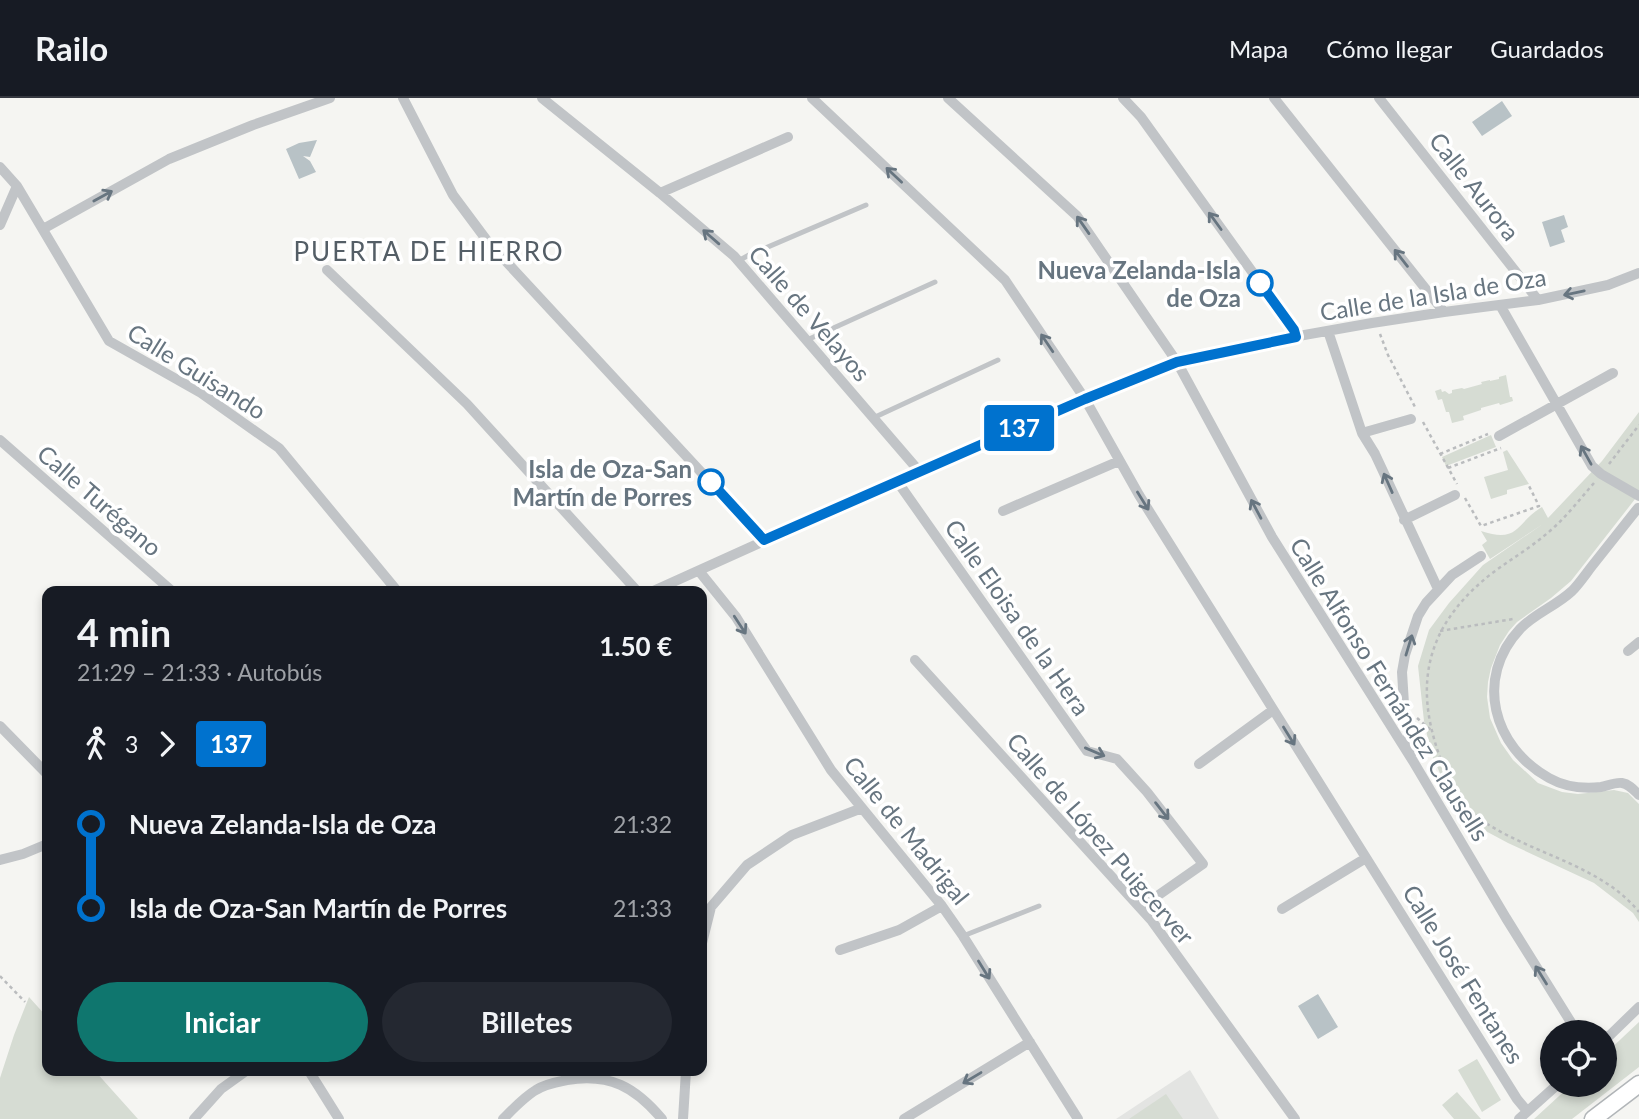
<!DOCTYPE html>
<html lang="es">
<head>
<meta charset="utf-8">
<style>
	:root { --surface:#171b24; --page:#242831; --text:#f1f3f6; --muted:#9ea1a6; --line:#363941; --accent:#0f766e }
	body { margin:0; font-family:Lato,sans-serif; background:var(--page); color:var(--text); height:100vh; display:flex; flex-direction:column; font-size:26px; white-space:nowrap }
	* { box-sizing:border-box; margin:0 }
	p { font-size:23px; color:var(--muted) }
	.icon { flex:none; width:38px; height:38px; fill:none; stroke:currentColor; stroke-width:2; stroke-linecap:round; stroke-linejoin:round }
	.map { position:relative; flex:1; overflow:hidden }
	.panel { position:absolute; left:42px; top:488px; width:665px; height:490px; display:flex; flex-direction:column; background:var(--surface); border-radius:14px; box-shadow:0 4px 10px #0003 }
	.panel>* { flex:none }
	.badge { padding:0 14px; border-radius:5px; font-size:24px; line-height:46px }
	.tools { position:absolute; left:1540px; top:922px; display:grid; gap:14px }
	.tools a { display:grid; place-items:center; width:77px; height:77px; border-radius:50%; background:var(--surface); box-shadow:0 4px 10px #0003; font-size:35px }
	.map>.badge { position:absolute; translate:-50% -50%; box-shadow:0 0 0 4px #fff }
	.legs { display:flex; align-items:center; gap:10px; height:77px; padding:0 35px; font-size:23px }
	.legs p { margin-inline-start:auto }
	.overview { display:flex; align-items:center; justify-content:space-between; height:119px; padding:0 35px }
	h1 { font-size:38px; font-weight:700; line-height:52px }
	.primary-button { display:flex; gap:14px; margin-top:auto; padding:14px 35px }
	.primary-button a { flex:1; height:80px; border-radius:42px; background:var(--accent); color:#fff; font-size:28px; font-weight:700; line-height:80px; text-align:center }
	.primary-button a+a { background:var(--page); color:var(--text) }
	ul { padding:0 35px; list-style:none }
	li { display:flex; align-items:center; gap:24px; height:84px; font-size:26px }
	li i { display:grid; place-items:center; width:10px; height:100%; margin:0 9px; background:currentColor }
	li i::after { content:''; width:18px; height:18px; margin:-9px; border:5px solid; border-radius:50%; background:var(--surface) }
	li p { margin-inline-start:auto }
	li:first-child i { background:linear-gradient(#0000 50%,currentColor 0) }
	li:last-child i { background:linear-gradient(currentColor 50%,#0000 0) }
	header { display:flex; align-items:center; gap:42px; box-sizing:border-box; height:98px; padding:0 35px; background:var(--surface); border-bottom:2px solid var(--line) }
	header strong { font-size:33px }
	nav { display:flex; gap:38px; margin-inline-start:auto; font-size:24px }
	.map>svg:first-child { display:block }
</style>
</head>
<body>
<header>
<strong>Railo</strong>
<nav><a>Mapa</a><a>Cómo llegar</a><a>Guardados</a></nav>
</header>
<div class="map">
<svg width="1639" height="1021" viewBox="0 0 1639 1021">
	<rect width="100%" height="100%" fill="#f5f5f2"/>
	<!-- built -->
	<path fill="#e3e4e2" d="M1190,972L1219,1021H1116Z"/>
	<!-- green -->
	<path fill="#d6dcd3" d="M1506,277L1510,299H1512L1513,303L1500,307L1499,305L1481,310V312L1463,318L1464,322L1452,325L1449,314H1446L1442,301L1438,302L1435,293L1441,291L1442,294L1445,293L1449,296L1452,295V292L1462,290L1464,291L1482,286L1481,284L1490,282V283L1499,281V279Z
		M1639,314V396L1571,483L1551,500L1517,524L1509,533L1500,547L1491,570L1488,584L1487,599L1490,620L1501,645L1513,662L1538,685L1562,694L1578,696L1614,692L1628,695L1639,706V824L1633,815L1594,785L1508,745L1480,730L1447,691L1431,655L1424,623L1418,568L1429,532L1449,505L1483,467L1543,426L1490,461L1482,447L1487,443L1481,433C1520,446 1516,424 1542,409L1548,420L1602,363Z
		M1491,337L1496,349L1446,368L1442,359Z
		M1507,352L1529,386L1507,392V396L1491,401L1484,379L1508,372L1503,354Z
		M29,899L47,919V973H95L138,1021H0V980L14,937Z
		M1639,924V969L1572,1021H1534L1571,987H1605V956Z
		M1477,961L1501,1002L1482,1014L1458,972Z
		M1457,994L1481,1021H1454L1442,1007Z
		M1166,996L1183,1021H1129Z"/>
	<!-- water -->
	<path fill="#b8c2c6" d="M1502,3L1512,18L1482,38L1472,24Z
		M317,42L310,59L303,58L310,63L316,74L299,81L286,51L299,45Z
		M1564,117L1568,129L1561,132L1565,144L1550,149L1542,124Z
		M1318,896L1338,929L1318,941L1298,908Z"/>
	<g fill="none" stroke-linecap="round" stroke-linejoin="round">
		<!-- primary casing -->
		<g stroke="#b2b6b9" stroke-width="19">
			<path id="primary" d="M1593,1021L1639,986"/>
		</g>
		<!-- path -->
		<path stroke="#babcbe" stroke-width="2.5" stroke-dasharray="3.5 3.5" stroke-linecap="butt" d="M1380,236L1388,257L1415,309
			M1423,324L1457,386
			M1440,356L1488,336
			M1609,366L1639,327
			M1448,370L1501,350
			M1594,385C1580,401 1567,418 1551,432C1532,449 1511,461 1491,476C1434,521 1414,574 1435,644C1444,676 1460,709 1489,727C1537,757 1603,769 1639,814
			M1465,400L1481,428L1539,408L1528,386
			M1440,533L1513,521
			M1417,620L1431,632
			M0,878L25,904"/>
		<!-- service -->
		<path stroke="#c1c4c7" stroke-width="5" d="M738,163L749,157L866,107
			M807,242L935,184
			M873,320L998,262
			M963,838L1039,808"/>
		<!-- minor -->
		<path stroke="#c1c4c7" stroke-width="10" d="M403,0L453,97L488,144L764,442
			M542,0L660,95L734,158L919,373
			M812,0L1005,182L1085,301L1139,397L1517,1001L1527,1013
			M948,0L1077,118L1177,264L1272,439L1413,663L1506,820L1577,934
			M1123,0L1141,19L1294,232L1296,239
			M1274,0L1444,214
			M1379,0L1538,202
			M0,69L17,88L109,243L201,295L279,350L398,494
			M660,95L788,39
			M0,127L17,88
			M43,131L169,61L253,27L330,0
			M327,172L467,306L638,494
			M1500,207L1592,368L1601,376L1639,398
			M1328,233L1362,335L1375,356L1438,491
			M1362,335L1411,321
			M1499,338L1613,275
			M0,342L173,494
			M897,383L1087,653L1117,661L1147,694L1203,766L1140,810
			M1638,410C1623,429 1607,449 1592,468C1585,477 1579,486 1572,493C1556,508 1534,516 1520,531C1474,580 1493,649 1549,680C1565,689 1583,691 1601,689C1607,688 1615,684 1622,685C1629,686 1634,692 1639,697
			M1003,413L1119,363
			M1404,422L1455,397
			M699,473L736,519L831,672L942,808L963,838L1078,1021
			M651,494L919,373L1085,301L1177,264L1270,243L1372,225L1444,214L1538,202L1608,187L1639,175
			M1628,553L1639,544
			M915,562L1152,823L1295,1021
			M0,628L47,676
			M1411,657L1404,606L1402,574L1405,557L1418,518L1426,505L1452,477L1481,458
			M1199,666L1273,612
			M0,762L23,756L47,746
			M1282,811L1366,760
			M702,845L711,809L747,767L792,737L862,710
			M840,852L899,832L942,808
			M1605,942L1639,909
			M309,973L339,1021
			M194,1021L221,991L246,973
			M503,1021C513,1011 524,999 536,992C545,986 557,984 567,982C610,975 635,989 662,1021
			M683,1021L686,973
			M904,1021L1030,944
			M1519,1021L1557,987"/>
		<!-- primary -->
		<use href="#primary" stroke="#fff" stroke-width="16"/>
	</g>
	<!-- one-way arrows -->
	<defs><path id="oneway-shaft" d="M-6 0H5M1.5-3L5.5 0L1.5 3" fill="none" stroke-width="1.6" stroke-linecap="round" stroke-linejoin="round" transform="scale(1.75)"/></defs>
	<g stroke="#677580">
		<use href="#oneway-shaft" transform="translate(894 77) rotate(-137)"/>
		<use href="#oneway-shaft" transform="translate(103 98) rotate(-29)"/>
		<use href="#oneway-shaft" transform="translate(1215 123) rotate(-126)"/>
		<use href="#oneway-shaft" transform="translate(1083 127) rotate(-125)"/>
		<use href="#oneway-shaft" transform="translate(711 139) rotate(-139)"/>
		<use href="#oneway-shaft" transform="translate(1401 160) rotate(-128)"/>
		<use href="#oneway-shaft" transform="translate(1574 195) rotate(168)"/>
		<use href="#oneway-shaft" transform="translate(1047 245) rotate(-124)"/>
		<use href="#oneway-shaft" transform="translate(1586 357) rotate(-119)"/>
		<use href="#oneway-shaft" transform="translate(1388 385) rotate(-114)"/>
		<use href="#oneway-shaft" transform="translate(1143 403) rotate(58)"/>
		<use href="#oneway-shaft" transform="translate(1256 411) rotate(-118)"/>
		<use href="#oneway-shaft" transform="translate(740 527) rotate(57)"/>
		<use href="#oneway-shaft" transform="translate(1409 547) rotate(-73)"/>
		<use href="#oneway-shaft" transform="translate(1289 638) rotate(58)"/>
		<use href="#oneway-shaft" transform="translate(1095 654) rotate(23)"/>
		<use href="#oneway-shaft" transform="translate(1162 713) rotate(52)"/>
		<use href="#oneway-shaft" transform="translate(984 872) rotate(58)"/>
		<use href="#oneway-shaft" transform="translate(1541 877) rotate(-122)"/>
		<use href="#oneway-shaft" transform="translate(972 980) rotate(149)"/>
	</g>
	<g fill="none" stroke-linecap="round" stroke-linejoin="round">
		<!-- line-1 casing -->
		<g stroke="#fff" stroke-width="16">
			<path id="line-1" d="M711,384L764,442L1085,301L1177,264L1296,239L1294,232L1260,185"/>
		</g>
		<!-- line-1 -->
		<use href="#line-1" stroke="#0072ce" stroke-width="10"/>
	</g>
	<!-- markers -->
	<g fill="#fff" stroke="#0072ce" stroke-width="3.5">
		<circle cx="1260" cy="185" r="12"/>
		<circle cx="711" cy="384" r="12"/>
	</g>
	<g text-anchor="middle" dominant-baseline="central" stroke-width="7" stroke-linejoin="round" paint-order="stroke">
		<!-- street labels -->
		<g font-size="24" fill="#677580" stroke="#fff">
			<text transform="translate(1475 88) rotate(52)">Calle Aurora</text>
			<text transform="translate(1433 196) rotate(-9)">Calle de la Isla de Oza</text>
			<text transform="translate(810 215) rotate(49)">Calle de Velayos</text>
			<text transform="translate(197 273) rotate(32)">Calle Guisando</text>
			<text transform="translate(100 402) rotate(41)">Calle Turégano</text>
			<text transform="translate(1018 519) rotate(55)">Calle Eloisa de la Hera</text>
			<text transform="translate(1390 591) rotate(58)">Calle Alfonso Fernández Clausells</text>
			<text transform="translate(907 732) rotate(51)">Calle de Madrigal</text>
			<text transform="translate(1101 740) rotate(49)">Calle de López Puigcerver</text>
			<text transform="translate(1464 876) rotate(58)">Calle José Fentanes</text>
		</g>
		<!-- stop labels -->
		<g font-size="24" font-weight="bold" fill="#677580" stroke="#fff" text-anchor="end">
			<text x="1241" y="171">Nueva Zelanda-Isla<tspan x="1241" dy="28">de Oza</tspan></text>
			<text x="692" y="370">Isla de Oza-San<tspan x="692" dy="28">Martín de Porres</tspan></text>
		</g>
		<!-- neighbourhood labels -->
		<g font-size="26" letter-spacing="2" fill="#545e66" stroke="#fff">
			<text x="429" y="153">PUERTA DE HIERRO</text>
		</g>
	</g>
</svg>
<div class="tools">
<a><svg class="icon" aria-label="locate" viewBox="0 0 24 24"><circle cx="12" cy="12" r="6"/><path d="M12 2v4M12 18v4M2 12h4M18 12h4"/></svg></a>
</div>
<b class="badge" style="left:1019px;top:330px;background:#0072ce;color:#fff">137</b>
<section class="panel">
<div class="overview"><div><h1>4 min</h1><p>21:29 – 21:33 · Autobús</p></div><b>1.50 €</b></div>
<div class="legs"><svg class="icon" aria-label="walk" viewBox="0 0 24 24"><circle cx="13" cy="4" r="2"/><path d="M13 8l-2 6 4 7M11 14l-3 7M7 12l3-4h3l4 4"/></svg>3<svg class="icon" aria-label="forward" viewBox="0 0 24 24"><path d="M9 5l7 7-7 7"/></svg><b class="badge" style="background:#0072ce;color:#fff">137</b></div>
<ul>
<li><i style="color:#0072ce"></i><b>Nueva Zelanda-Isla de Oza</b><p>21:32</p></li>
<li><i style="color:#0072ce"></i><b>Isla de Oza-San Martín de Porres</b><p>21:33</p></li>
</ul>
<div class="primary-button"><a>Iniciar</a><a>Billetes</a></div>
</section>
</div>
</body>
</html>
